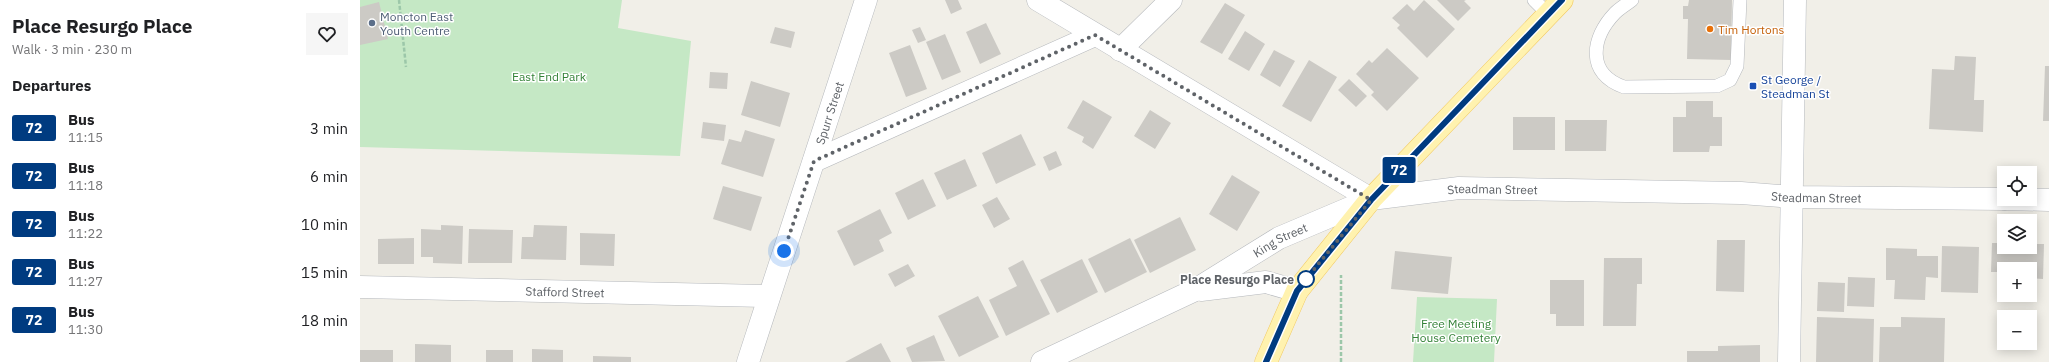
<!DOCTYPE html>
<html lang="en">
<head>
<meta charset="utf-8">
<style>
	:root { --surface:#fff; --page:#f6f6f6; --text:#202124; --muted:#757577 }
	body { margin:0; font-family:"IBM Plex Sans",sans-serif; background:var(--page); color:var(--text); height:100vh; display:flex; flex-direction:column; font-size:15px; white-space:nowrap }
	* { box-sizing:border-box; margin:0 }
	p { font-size:13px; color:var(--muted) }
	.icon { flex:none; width:22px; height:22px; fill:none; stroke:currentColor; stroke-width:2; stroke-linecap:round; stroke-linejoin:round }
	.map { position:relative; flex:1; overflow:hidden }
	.panel { display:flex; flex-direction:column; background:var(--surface); width:360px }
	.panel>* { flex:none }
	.badge { padding:0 8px; border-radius:3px; font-size:14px; line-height:26px }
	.tools { position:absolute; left:1637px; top:166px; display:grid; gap:8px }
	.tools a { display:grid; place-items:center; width:40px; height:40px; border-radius:0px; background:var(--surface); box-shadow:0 2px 10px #0003; font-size:20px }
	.you { position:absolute; width:20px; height:20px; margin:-10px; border:3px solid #fff; border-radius:50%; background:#1a73e8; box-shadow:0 0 0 6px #1a73e833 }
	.map>.badge { position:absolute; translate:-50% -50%; box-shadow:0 0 0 2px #fff }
	h2 { padding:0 12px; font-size:15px; line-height:36px }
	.round { display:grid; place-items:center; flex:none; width:42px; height:42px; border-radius:0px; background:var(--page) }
	.summary { display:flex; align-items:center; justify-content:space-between; height:68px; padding:0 12px }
	h1 { font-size:19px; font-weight:800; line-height:30px }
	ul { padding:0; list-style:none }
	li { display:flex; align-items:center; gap:12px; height:48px; padding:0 12px }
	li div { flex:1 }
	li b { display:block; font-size:15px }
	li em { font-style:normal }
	li .badge { min-width:44px; font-weight:700; text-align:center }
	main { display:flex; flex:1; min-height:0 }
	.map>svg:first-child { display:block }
</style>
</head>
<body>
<main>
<section class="panel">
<div class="summary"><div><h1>Place Resurgo Place</h1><p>Walk · 3 min · 230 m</p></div><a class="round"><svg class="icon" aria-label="heart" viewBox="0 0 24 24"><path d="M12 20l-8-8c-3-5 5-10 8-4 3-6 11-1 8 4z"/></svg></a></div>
<h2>Departures</h2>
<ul>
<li><span class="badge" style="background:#003b80;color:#fff">72</span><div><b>Bus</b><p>11:15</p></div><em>3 min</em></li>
<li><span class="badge" style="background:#003b80;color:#fff">72</span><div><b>Bus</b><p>11:18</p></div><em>6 min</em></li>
<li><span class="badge" style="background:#003b80;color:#fff">72</span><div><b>Bus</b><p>11:22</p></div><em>10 min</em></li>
<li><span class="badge" style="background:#003b80;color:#fff">72</span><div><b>Bus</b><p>11:27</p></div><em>15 min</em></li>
<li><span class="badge" style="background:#003b80;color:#fff">72</span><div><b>Bus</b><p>11:30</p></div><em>18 min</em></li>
</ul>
</section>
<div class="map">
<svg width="1689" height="362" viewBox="0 0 1689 362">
	<rect width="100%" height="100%" fill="#f1efe8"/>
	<!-- green -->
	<path fill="#c5e8c5" d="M0,0H262L258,28L331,41L320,156L0,147Z
		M1057,297L1137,299L1134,362H1053Z"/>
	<!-- building -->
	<path fill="#cccac5" d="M585,0H598L602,9L591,14Z
		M1064,0L1095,29L1067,58L1037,28L1040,25L1032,18L1047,4L1054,11Z
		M1077,0H1106L1104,1L1111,8L1098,21Z
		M1329,0H1372L1371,60L1327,59L1328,19H1323V6H1328Z
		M19,2L28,39L0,45V7Z
		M865,3L885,15L862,54L840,42Z
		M626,23L641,54L620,64L606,32Z
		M415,27L435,32L431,48L410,43Z
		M560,27L566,40L558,43L552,30Z
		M885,31L905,44L889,71L868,59Z
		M585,34L601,72L582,80L566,42Z
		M550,45L567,89L546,97L529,53Z
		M1027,48L1059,78L1027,111L1011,95L1014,92L996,74L1009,60L1012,63Z
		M914,50L935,61L920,87L900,75Z
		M1595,56L1616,57L1614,100H1624L1623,132L1569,129L1572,69L1594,70Z
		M949,60L977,77L951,122L922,106Z
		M1685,66H1689V121H1683Z
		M350,72L368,73L367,89L349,88Z
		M989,79L1007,96L996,107L978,90Z
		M391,81L430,93L420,127L381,115Z
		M723,100L752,117L733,149L722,142L724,137L707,128Z
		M1326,101H1353V117H1362V146H1350L1349,152H1313V117H1326Z
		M790,110L811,123L795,149L774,136Z
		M1153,117H1195V150H1153Z
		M1205,120H1247L1246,151H1205Z
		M343,122L366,125L364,141L341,138Z
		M385,130L415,139L403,177L361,164L369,139L381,142Z
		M661,134L676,165L636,184L622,153Z
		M696,151L702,165L689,171L683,157Z
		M605,159L617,186L587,200L574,173Z
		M872,175L900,192L877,231L849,214Z
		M563,179L576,206L548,220L535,193Z
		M363,186L402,197L391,231L353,219Z
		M637,197L650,219L634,228L622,205Z
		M520,209L532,233L519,240L524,251L494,266L477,231Z
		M820,217L836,250L790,273L774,240Z
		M81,225L103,226L102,264L73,263V257H61V229L81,230Z
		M174,225L207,226L206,260L161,259L162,237H173Z
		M109,229L153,230L152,263H108Z
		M220,233L255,234L254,266L220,265Z
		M54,238V264H18V239Z
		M770,238L787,272L745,293L728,259Z
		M1357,240H1385L1384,292L1356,291Z
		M1632,243H1644V247H1670V244H1684L1683,279L1670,278V269H1644V287H1637L1638,272H1631Z
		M1582,246L1619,247L1618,293L1581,292Z
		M1526,248L1557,249V256H1578V278L1566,277L1565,300L1534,299L1535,280H1526Z
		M1035,251L1092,257L1088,294L1031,289Z
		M1244,258H1282V284H1277L1276,326H1243Z
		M722,259L738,292L697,313L680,280Z
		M663,260L690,314L646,336L629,300L657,286L648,268Z
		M548,264L555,276L535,287L528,274Z
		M1488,277L1515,278L1514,307L1487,306Z
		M1190,280H1224V326H1196V314H1190Z
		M1458,282L1485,283L1484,312L1457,311Z
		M618,296L639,337L599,357L578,316Z
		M1457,317L1514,319L1513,362H1456Z
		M1541,317L1585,318L1584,362H1519L1520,327H1541Z
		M574,335L585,361L552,362L546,348Z
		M521,343L531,362H485L502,353Z
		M55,344L91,345V362H55Z
		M1400,345V362H1327V351H1358V346Z
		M172,349L203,350V362H172Z
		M0,350H33V362H0Z
		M126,350H153V362H126Z
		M233,356L271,357V362H233Z"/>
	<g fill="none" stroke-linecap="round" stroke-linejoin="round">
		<!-- service casing -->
		<g stroke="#b5b8bc" stroke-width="14">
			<path id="service" d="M1174,0L1188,14
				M1272,0C1267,4 1260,8 1255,13C1231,38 1226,74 1264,87L1357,86L1370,80L1377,66L1380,0"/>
		</g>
		<!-- minor casing -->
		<g stroke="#b5b8bc" stroke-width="23">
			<g id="minor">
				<path d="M678,0L1011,199"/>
				<path d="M760,50L811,0"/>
				<path d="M454,161L735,35"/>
				<path d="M1645,199L1689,200"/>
				<path id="s1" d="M0,287L409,296"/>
				<path d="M841,290L906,282L937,291"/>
				<path id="s2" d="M388,362L506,0"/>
				<path id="s3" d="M682,362L835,290L919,238L1011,199L1099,188L1381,193L1432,197L1644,199"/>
			</g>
		</g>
		<!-- secondary casing -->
		<g stroke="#b6babf" stroke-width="23">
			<path id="secondary" d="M1429,362L1435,0"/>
		</g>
		<!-- primary casing -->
		<g stroke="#f2c960" stroke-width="23">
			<path id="primary" d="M906,362L937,291L1011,199L1202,0"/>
		</g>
		<!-- path -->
		<path stroke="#9cc7a9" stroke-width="2.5" stroke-dasharray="4 2" stroke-linecap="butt" d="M39,0L46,67
			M981,362V275"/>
		<!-- service -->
		<use href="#service" stroke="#fff" stroke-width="13"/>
		<!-- minor -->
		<use href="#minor" stroke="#fff" stroke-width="22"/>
		<!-- secondary -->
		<use href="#secondary" stroke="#fff" stroke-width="22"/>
		<!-- primary -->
		<use href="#primary" stroke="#fff2af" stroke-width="22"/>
	</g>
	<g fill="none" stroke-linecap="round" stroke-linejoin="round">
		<!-- line casing -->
		<g stroke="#fff" stroke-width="9">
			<path id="line" d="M906,362L937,291L1011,200L1202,0"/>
		</g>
		<!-- line -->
		<use href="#line" stroke="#003b80" stroke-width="6"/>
		<!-- walk -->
		<path stroke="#5f6368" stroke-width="4" stroke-dasharray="0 7.2" d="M424,251L454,161L735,35L1011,200L946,279"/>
	</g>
	<!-- markers -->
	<circle fill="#5c6f8a" stroke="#fff" stroke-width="1.5" cx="12" cy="23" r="4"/>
	<circle fill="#e8710a" stroke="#fff" stroke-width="1.5" cx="1350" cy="29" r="4"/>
	<rect fill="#1a4fb4" stroke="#fff" stroke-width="1.5" x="1389" y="82" width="8" height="8" rx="2"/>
	<circle fill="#fff" stroke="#003b80" stroke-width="2" cx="946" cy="279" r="8"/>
	<g text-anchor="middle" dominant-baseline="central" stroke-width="3" stroke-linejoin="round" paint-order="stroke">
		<!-- service labels -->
		<g font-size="12" fill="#4e5e75" stroke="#fff" text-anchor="start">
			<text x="20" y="16">Moncton East<tspan x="20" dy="14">Youth Centre</tspan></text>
		</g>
		<!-- food labels -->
		<g font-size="12" fill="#c56008" stroke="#fff" text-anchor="start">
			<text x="1358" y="29">Tim Hortons</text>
		</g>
		<!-- park labels -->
		<g font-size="12" fill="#348238" stroke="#fff">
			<text x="189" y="76">East End Park</text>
			<text x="1096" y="323">Free Meeting<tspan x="1096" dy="14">House Cemetery</tspan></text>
		</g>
		<!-- transit labels -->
		<g font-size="12" fill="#164399" stroke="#fff" text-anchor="start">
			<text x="1401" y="79">St George /<tspan x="1401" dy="14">Steadman St</tspan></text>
		</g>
		<!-- street labels -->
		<g font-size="12" fill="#5f6368" stroke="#fff">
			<text stroke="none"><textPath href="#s2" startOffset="262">Spurr Street</textPath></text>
			<text stroke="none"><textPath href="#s3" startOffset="490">Steadman Street</textPath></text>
			<text stroke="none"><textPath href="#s3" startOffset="814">Steadman Street</textPath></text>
			<text stroke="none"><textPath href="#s3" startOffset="268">King Street</textPath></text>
			<text stroke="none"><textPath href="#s1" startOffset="205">Stafford Street</textPath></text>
		</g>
		<!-- stop labels -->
		<g font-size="12" font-weight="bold" fill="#5f6368" stroke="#fff" text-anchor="end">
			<text x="934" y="279">Place Resurgo Place</text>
		</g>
	</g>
</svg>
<div class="tools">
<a><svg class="icon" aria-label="locate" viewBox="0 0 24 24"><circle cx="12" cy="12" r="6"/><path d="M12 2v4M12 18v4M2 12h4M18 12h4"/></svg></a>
<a><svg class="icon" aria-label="layers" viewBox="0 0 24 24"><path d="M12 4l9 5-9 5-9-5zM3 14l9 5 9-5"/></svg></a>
<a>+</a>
<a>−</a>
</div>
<div class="you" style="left:424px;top:251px"></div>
<b class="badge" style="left:1039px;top:170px;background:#003b80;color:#fff">72</b>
</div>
</main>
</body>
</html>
